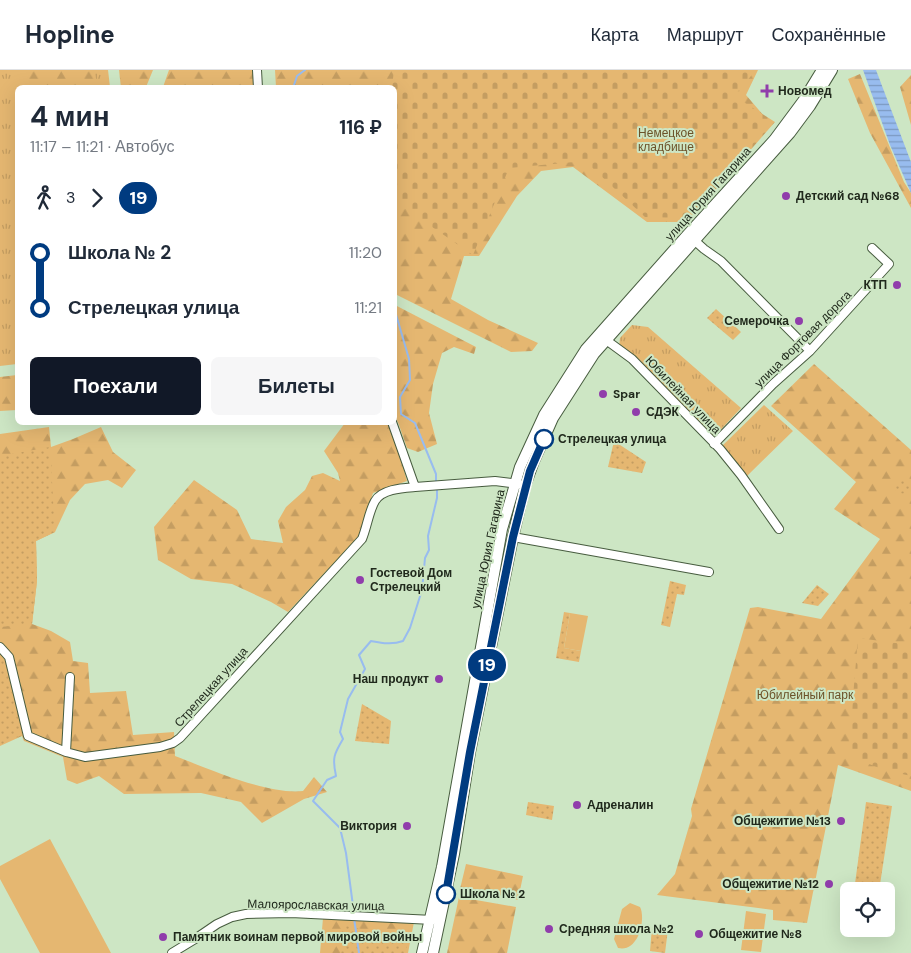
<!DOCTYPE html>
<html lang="ru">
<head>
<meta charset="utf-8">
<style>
	:root { --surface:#fff; --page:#f6f6f7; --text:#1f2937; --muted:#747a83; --line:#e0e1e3; --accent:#111827 }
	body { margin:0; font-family:"DM Sans",sans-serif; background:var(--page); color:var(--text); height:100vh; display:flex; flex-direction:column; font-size:19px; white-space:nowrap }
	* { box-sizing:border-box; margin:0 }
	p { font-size:16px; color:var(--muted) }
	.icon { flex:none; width:28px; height:28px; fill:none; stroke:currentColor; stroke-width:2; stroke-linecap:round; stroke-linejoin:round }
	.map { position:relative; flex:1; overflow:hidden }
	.details { position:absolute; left:15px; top:15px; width:382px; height:340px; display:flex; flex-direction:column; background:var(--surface); border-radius:8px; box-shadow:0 5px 20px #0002 }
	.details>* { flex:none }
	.badge { padding:0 10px; border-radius:16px; font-size:18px; line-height:32px }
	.fabs { position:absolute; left:840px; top:812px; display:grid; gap:10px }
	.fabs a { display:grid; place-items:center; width:55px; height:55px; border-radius:8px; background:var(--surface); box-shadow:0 5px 20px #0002; font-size:25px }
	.map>.badge { position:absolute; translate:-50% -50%; box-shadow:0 0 0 2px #fff }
	.legs { display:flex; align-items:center; gap:8px; height:55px; padding:0 15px; font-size:16px }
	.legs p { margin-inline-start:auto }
	.head { display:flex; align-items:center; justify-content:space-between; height:85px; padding:0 15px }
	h1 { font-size:28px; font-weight:800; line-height:38px }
	.primary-button { display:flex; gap:10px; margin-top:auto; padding:10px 15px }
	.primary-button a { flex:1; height:58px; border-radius:8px; background:var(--accent); color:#fff; font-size:20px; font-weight:800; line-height:58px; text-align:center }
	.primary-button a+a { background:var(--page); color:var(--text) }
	ul { padding:0 15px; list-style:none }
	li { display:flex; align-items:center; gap:18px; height:55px; font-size:19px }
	li i { display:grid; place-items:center; width:8px; height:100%; margin:0 6px; background:currentColor }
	li i::after { content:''; width:12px; height:12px; margin:-6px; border:4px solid; border-radius:50%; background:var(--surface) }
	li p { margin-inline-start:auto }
	li:first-child i { background:linear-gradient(#0000 50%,currentColor 0) }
	li:last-child i { background:linear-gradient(currentColor 50%,#0000 0) }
	header { display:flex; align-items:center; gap:30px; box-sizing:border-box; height:70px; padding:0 25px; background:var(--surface); border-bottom:1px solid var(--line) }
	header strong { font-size:24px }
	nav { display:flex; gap:28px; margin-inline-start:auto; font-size:18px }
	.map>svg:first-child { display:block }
</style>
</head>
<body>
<header>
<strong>Hopline</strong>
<nav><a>Карта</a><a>Маршрут</a><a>Сохранённые</a></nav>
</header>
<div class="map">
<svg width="911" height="883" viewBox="0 0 911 883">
	<defs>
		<pattern id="grass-tufts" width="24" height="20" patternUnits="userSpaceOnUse" patternTransform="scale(1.25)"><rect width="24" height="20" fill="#e5b771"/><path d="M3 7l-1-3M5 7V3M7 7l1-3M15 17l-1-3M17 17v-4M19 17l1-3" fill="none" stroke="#c49d61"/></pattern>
		<pattern id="forest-firs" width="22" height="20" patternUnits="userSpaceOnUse" patternTransform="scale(1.25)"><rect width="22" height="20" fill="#e5b771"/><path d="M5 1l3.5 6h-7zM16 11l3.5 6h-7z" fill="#c49d61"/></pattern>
		<pattern id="cemetery-stones" width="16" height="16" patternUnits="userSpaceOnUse" patternTransform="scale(1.25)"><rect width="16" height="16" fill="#e5b771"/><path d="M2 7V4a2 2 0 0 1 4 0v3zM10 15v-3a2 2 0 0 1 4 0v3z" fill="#c49d61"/></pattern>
		<pattern id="park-dots" width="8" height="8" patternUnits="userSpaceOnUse" patternTransform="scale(1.25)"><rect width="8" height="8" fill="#e5b771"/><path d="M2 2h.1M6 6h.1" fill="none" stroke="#c49d61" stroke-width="1.8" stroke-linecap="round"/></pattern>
		<pattern id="water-rules" width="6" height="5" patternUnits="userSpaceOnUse" patternTransform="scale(1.25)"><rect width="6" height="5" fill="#98bcef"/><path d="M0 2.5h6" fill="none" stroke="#7c99c1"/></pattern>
	</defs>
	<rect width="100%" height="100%" fill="#cde6c4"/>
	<!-- grass -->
	<path fill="url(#grass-tufts)" d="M0,0H108L110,17L18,18L17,294L0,296Z
		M632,255L648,257L741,338L712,369L619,278L620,268Z
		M764,335L793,361L747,406L722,376Z"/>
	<!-- forest -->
	<path fill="url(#forest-firs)" d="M23,0H94L98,17H32Z
		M119,0H153L146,17L121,18Z
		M169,0H253L254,17H163Z
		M275,0H758L746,25L770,53L684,152H647L573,97L541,101L517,126L479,186H464L451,229L488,250L538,273L532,281L511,282L395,224V18L276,17Z
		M860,4L904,112L911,123V138L870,63L848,9Z
		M911,5V55L900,17Z
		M395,235L476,277L474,284L454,277L442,283L433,314L429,343L437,374L418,382L407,378L399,355L390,359L400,386L407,411L373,423L360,465L288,542L271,532L232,514L191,509L158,490L154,457L194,410L237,440L251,469L283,473L278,451L286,437L305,420L312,406L323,403L340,411L338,403L324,381L345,353H388L390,359L399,355L395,346Z
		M814,294L911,380V721L838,695L807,853L773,850V840L657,825L675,804L692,746L691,739L750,538L758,537L821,549L880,469L834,439L856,412L771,336Z
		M17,305V340L0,341V307Z
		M49,357L51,377L73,369L101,357L113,382L136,400L122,418L108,410L85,414L70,430L55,462L36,471L37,511L32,554L51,561L70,572L73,591L88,593L90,623L126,621L133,665L174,662L175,686C209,699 268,725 303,721L314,707L327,722L304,729L262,753L241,732L201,723L124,724L99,706L77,714L67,710L63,687L24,671L22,666L0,676V364Z
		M466,794L523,806L518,830L460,819Z
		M459,827L516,837L507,883H447Z
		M323,848L414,852L408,883H320Z"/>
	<!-- cemetery -->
	<path fill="url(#cemetery-stones)" d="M394,0H756L734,26L775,52L691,148L645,147L585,91L509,98L473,185L403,137L395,103V18L392,17Z
		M858,568L911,575V706L885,700L848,686Z"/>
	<!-- park -->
	<path fill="url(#park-dots)" d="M716,239L741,262L733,270L707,248Z
		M614,371L646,392L642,403L608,397Z
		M50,377L55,462L36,471L37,511L32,554L0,557V386Z
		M896,410H911V424L895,423Z
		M670,511L686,515L684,525L677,524L670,557L661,555Z
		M817,515L829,524L818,536L802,533Z
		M564,542L570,543L564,578L581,581L579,592L556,588Z
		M0,586L5,591L22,665L0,675Z
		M362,634L391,651L389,674L355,671Z
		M528,732L554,736L552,750L526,745Z
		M866,732L892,736L879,821H854Z
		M342,855L409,869L405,883H341Z
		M652,857L668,859L665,883L650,881Z"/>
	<!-- pitch -->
	<path fill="#e5b771" d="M570,543L588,546L581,581L564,578Z
		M50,769L111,883H40L0,809V796Z
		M630,833L640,837C646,848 639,883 618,878L614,869L622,839Z
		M746,841L766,844L761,882L741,880Z"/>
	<!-- water -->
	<path fill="url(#water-rules)" d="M863,0H876L911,92V123L890,75Z"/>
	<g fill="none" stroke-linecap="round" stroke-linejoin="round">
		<!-- stream -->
		<path stroke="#98bcef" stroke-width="2" d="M293,18L297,6L305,0
			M395,241L409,289L410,310L400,327L401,344L415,353L436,404V413
			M353,836L346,783L340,758L313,731L327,710L336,706C332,688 334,684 343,669L340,662L348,629L365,599L359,585L371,571C382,573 392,575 403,571L410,558L422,520L425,488L429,480L428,466L437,428V417
			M354,848L359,883"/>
		<!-- minor casing -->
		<g stroke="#475c3f" stroke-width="10">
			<path id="minor" d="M257,0L258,18
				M694,170L704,179L721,191L810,281
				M602,267L632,289L720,379L741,405L779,459
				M392,352L415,417
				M714,374L773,314L810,281L889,194L872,178
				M513,467L709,502
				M0,577L9,587L28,666L66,682
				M70,607L66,682L85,687L160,677L173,673L180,668L362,469C367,457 369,441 375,431C382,419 403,418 415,417L495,411L519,414
				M172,883L195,869L217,854L232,847L246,844L291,843L433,850"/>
		</g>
		<!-- major casing -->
		<g stroke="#475c3f" stroke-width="12">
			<path id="major" d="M422,883L442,797L502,459L520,397L544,345L586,279L688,164L774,70L803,31L822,0
				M433,883L454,784L470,682L513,467L525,416L534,391L553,348L594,284L790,63L810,36L832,0"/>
		</g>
		<!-- minor -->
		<use href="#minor" stroke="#fff" stroke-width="8"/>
		<!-- major -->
		<use href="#major" stroke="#fff" stroke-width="10"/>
	</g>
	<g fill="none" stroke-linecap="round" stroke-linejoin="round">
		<!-- line-1 casing -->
		<g stroke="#fff" stroke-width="11">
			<path id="line-1" d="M446,824L470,682L513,467L530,401L544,369"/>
		</g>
		<!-- line-1 -->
		<use href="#line-1" stroke="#003b80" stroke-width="8"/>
	</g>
	<!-- markers -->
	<g fill="#903dab" stroke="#cde6c4" stroke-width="2">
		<path d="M764.5 13.5h5v5h5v5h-5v5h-5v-5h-5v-5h5z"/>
		<circle cx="786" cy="126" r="5"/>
		<circle cx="897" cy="215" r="5"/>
		<circle cx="799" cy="251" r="5"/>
		<circle cx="603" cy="324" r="5"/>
		<circle cx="636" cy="342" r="5"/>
		<circle cx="360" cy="510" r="5"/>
		<circle cx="439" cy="609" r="5"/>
		<circle cx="577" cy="735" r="5"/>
		<circle cx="841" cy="751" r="5"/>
		<circle cx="407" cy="756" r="5"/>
		<circle cx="829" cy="814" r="5"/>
		<circle cx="549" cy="859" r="5"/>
		<circle cx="699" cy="864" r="5"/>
		<circle cx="163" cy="867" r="5"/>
	</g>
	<g fill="#fff" stroke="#003b80" stroke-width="2.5">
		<circle cx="544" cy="369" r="9"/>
		<circle cx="446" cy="824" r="9"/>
	</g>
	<g text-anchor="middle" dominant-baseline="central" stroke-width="4" stroke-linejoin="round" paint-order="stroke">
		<!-- poi labels -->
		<g font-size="12" font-weight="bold" fill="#20291c" stroke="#cde6c4" text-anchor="start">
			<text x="778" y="21">Новомед</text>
			<text x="796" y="126">Детский сад №68</text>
			<text x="887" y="215" text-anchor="end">КТП</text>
			<text x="789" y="251" text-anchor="end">Семерочка</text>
			<text x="613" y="324">Spar</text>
			<text x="646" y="342">СДЭК</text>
			<text x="370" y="503">Гостевой Дом<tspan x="370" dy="14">Стрелецкий</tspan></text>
			<text x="429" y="609" text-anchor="end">Наш продукт</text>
			<text x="587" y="735">Адреналин</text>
			<text x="831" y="751" text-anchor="end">Общежитие №13</text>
			<text x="397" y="756" text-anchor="end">Виктория</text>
			<text x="819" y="814" text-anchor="end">Общежитие №12</text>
			<text x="559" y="859">Средняя школа №2</text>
			<text x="709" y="864">Общежитие №8</text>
			<text x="173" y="867">Памятник воинам первой мировой войны</text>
		</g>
		<!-- park labels -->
		<g font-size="12" fill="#6c5229" stroke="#cde6c4">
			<text x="666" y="63">Немецкое<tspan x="666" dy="14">кладбище</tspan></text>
			<text x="805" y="625">Юбилейный парк</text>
		</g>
		<!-- street labels -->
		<g font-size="12" fill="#20291c" stroke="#cde6c4">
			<text transform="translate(708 124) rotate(-48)">улица Юрия Гагарина</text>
			<text transform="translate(803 269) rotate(-45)">улица Фортовая дорога</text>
			<text transform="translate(683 325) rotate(46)">Юбилейная улица</text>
			<text transform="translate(488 479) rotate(-78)">улица Юрия Гагарина</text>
			<text transform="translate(211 617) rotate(-48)">Стрелецкая улица</text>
			<text transform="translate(316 835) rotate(1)">Малоярославская улица</text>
		</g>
		<!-- stop labels -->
		<g font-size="12" font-weight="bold" fill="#20291c" stroke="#cde6c4" text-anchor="start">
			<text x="558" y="369">Стрелецкая улица</text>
			<text x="460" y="824">Школа № 2</text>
		</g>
	</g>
</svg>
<div class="fabs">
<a><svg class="icon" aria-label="locate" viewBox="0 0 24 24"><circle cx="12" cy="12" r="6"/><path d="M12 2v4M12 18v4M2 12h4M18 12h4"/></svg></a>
</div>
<b class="badge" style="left:487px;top:595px;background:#003b80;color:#fff">19</b>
<section class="details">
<div class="head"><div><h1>4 мин</h1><p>11:17 – 11:21 · Автобус</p></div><b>116 ₽</b></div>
<div class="legs"><svg class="icon" aria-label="walk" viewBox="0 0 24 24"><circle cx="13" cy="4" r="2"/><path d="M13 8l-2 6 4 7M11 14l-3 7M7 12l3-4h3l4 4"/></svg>3<svg class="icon" aria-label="forward" viewBox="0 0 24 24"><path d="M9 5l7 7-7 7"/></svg><b class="badge" style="background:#003b80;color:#fff">19</b></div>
<ul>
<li><i style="color:#003b80"></i><b>Школа № 2</b><p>11:20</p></li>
<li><i style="color:#003b80"></i><b>Стрелецкая улица</b><p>11:21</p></li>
</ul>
<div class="primary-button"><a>Поехали</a><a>Билеты</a></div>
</section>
</div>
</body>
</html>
